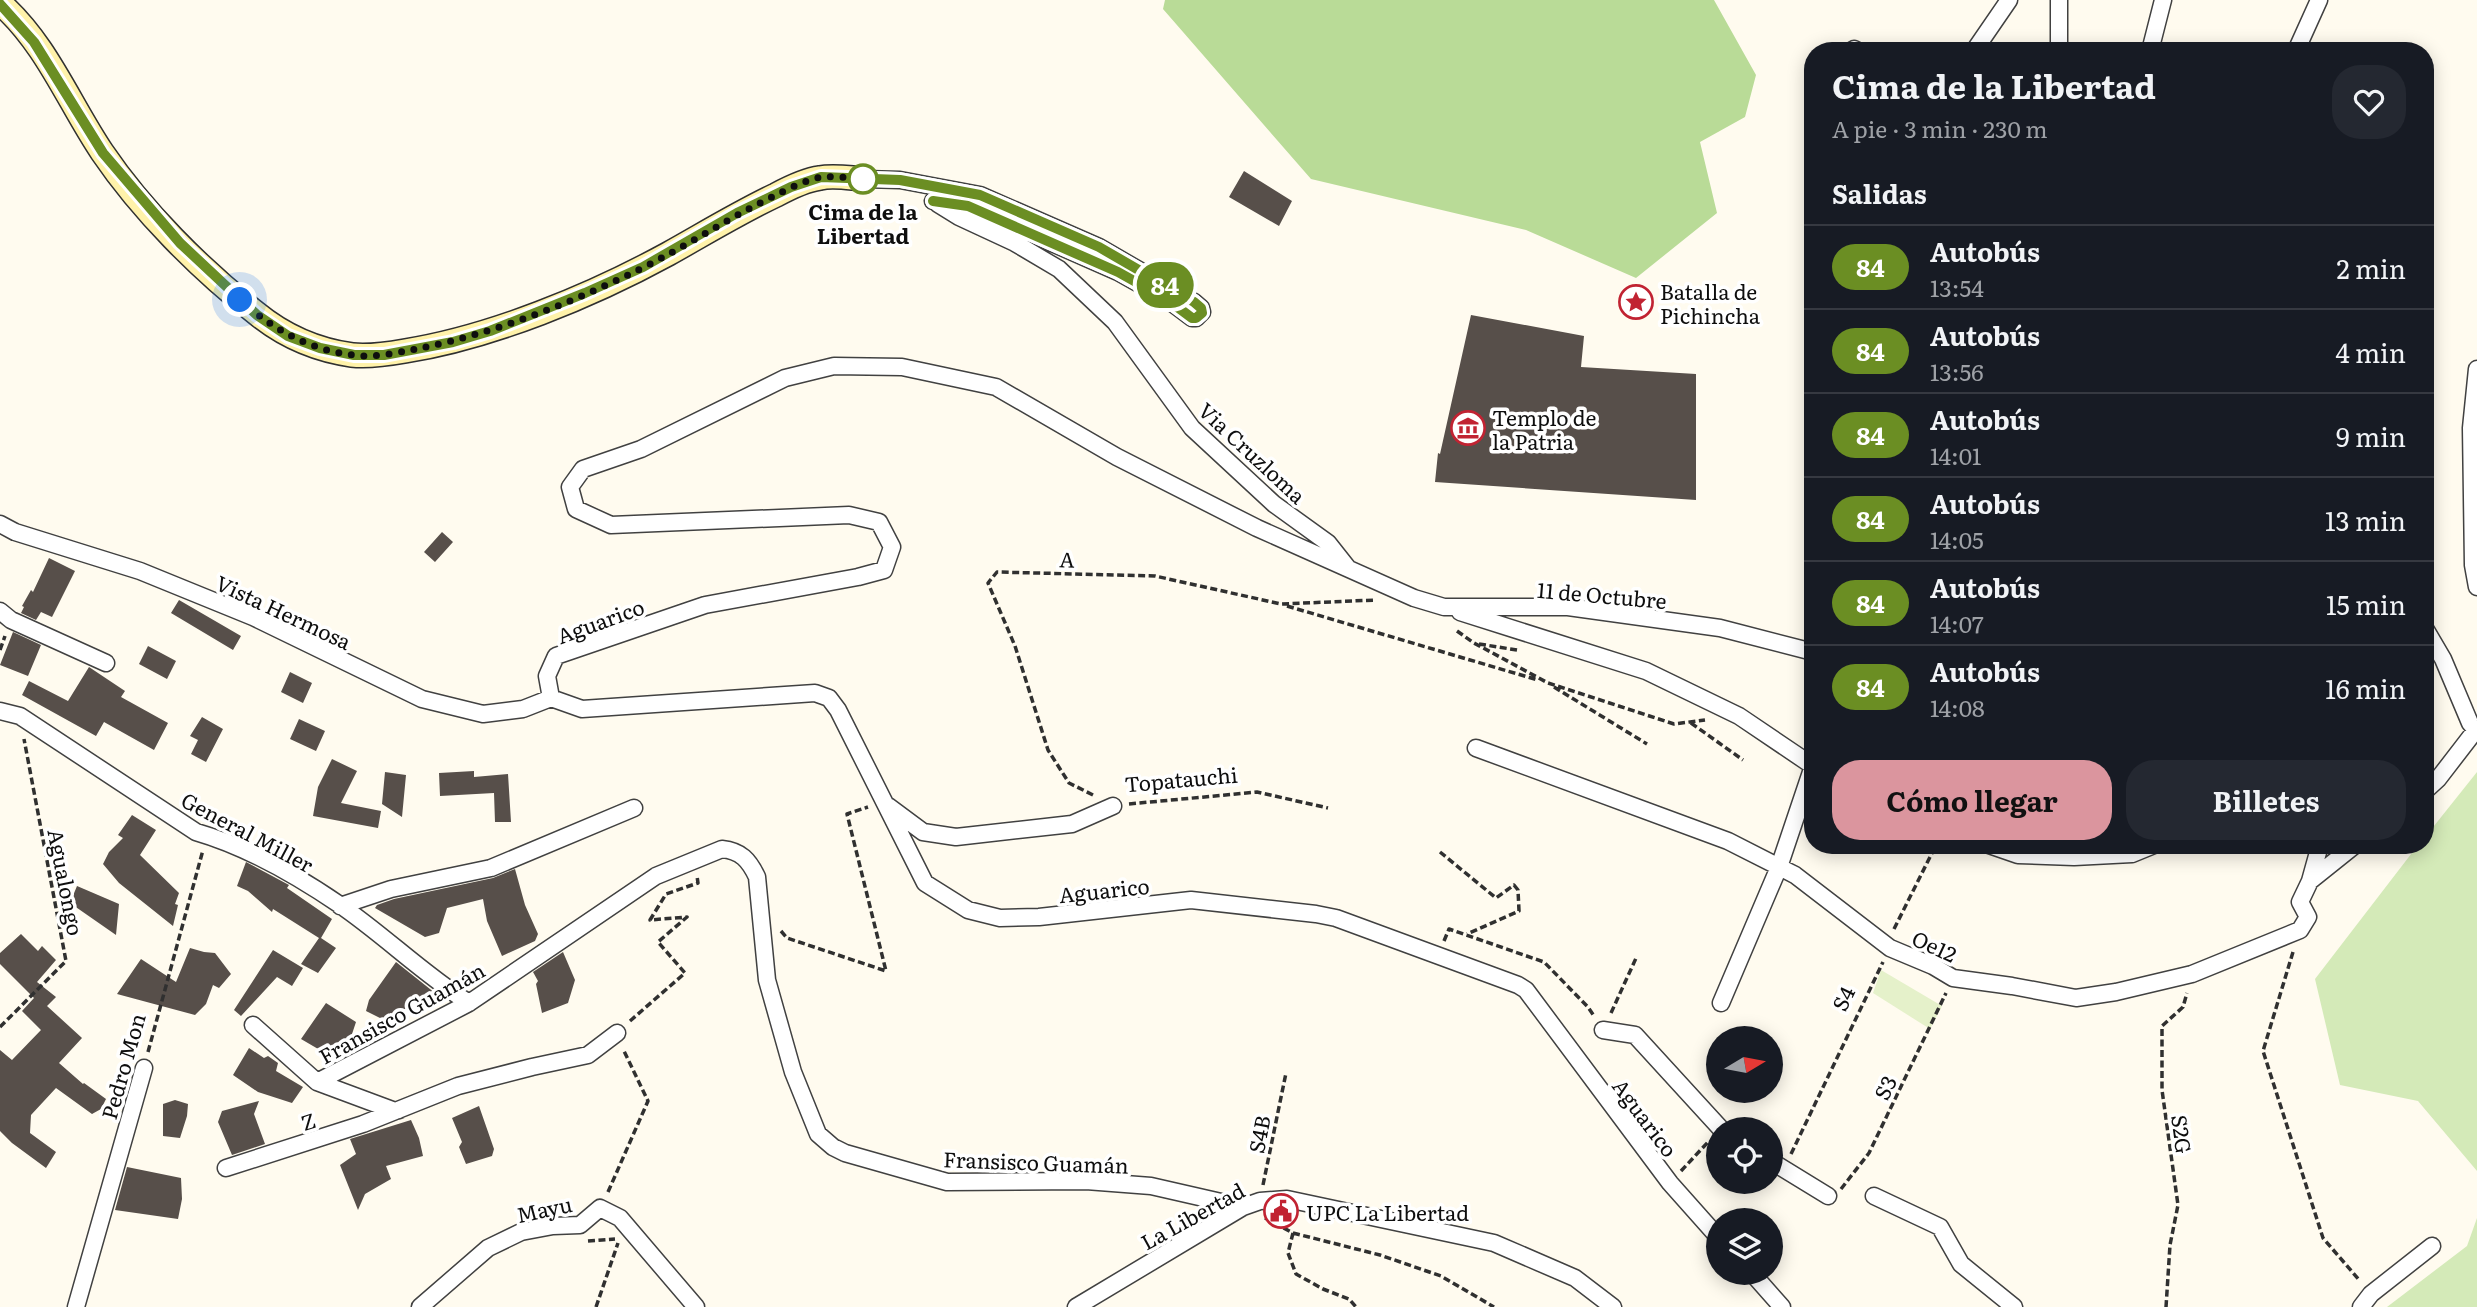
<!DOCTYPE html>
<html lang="es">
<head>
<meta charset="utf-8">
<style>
	:root { --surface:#171b24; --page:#242831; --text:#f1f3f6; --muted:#9ea1a6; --line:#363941; --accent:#db959e }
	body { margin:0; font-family:Literata,serif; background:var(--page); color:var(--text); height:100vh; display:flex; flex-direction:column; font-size:26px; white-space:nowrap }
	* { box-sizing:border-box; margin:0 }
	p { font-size:23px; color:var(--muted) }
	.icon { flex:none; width:38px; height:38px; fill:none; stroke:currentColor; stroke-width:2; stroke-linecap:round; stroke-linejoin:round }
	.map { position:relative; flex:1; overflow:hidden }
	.side { position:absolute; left:1804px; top:42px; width:630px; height:812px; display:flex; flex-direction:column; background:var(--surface); border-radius:28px; box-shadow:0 4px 18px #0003 }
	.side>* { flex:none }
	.badge { padding:0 14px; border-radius:23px; font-size:24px; line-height:46px }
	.needle { width:46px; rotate:80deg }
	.fabs { position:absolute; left:1706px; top:1026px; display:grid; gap:14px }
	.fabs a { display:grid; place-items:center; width:77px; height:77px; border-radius:50%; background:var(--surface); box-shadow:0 4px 18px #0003; font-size:35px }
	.you { position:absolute; width:35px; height:35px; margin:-18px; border:5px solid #fff; border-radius:50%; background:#1a73e8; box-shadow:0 0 0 10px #1a73e833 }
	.map>.badge { position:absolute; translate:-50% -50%; box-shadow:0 0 0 4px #fff }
	h2 { padding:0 28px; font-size:26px; line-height:63px }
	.round { display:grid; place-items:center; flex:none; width:74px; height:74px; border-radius:28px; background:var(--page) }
	.summary { display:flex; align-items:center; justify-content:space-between; height:119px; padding:0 28px }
	h1 { font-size:33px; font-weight:700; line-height:52px }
	.button { display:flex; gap:14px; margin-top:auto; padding:14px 28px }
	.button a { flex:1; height:80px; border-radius:28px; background:var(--accent); color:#111; font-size:28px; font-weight:700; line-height:80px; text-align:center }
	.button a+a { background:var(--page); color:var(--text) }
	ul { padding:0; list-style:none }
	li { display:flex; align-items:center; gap:21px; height:84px; padding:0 28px; border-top:2px solid var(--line) }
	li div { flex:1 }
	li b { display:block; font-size:26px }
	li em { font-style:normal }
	li .badge { min-width:77px; font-weight:700; text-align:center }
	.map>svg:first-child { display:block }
</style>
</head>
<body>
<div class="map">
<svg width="2477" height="1307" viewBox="0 0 2477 1307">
	<rect width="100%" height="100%" fill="#fffbef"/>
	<!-- green -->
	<path fill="#d4eab8" d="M2477,772V1171L2418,1101L2340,1085L2315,979L2418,845H2426V836Z
		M2477,1218V1307H2387L2467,1246Z"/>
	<!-- forest -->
	<path fill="#b9db97" d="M1165,0H1714L1756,75L1745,117L1700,142L1717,213L1636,278L1526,230L1311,179L1163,9Z"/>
	<!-- pitch -->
	<path fill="#e5f1ca" d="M1881,970L1942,1006L1930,1029L1873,993Z"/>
	<!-- building -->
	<path fill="#574f4a" d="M1244,171L1292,201L1279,226L1229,197Z
		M1471,315L1584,336L1581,367L1696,374V500L1435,482L1438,453L1440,454Z
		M442,532L453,542L435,562L424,552Z
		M49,558L75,571L52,617L41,612L36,620L21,613L24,607L22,606L31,590L33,592Z
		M179,600L241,636L233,650L171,613Z
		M13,632L41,645L28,676L0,665Z
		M148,646L176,661L167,679L139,664Z
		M89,667L125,691L121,697L168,723L154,750L104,722L96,736L22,695L29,681L68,701Z
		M290,672L312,683L303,703L281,692Z
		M202,717L223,729L206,762L191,754L198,740L190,736Z
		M299,719L325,731L316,751L290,739Z
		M332,759L357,771L341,803L381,811L378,828L313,816L318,787Z
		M474,771V777L508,774L511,822H495L494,793L440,796L439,773Z
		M385,772L406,775L402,817L382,804Z
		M132,815L156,830L140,855L179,893L175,904L178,905L173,926L119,883L103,864L109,852L123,838L118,835Z
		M246,862L289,885L287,888L332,919L321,938L336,948L318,973L301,964L319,938L273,909L272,912L248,891L237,886Z
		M515,869L525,905L538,934L535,941L502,956L487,921L483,899L447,908L439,933L425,937L375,908L377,905L394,899L493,878Z
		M77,886L119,904L116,935L70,903Z
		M21,934L38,951L42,946L56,960L37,982L56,997L47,1006L82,1038L59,1063L83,1084L84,1083L106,1099L101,1109L92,1114L56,1088L31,1115L30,1133L56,1152L46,1168L12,1143L0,1131V1050L12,1060L41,1030L22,1011L34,998L0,964V953Z
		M190,948L204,952L215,953L231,974L219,988L213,985L206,1004L195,1015L117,994L141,959L176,982Z
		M273,950L303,968L292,986L277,977L241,1016L234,1010Z
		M563,952L575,980L568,1003L542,1013L536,984L538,981L533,972Z
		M396,962L435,993L384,1020L366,1011L369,1000Z
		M326,1003L356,1022L350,1040L327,1048L325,1053L301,1039Z
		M249,1048L264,1058L268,1056L278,1063L276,1071L303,1087L292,1103L258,1092L233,1075Z
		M175,1100L188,1104L187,1116L180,1138L163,1136V1104Z
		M259,1101L254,1114L265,1144L232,1155L218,1122L222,1111Z
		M479,1106L494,1149L492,1156L466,1164L459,1147L462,1142L452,1118Z
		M411,1120L419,1138L423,1156L386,1166L391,1179L365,1194L358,1210L340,1165L356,1154L350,1139Z
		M127,1167L181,1178L182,1199L178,1219L115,1210Z"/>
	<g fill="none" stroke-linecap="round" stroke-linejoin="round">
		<!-- street casing -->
		<g stroke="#414141" stroke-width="19">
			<path id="street" d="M1854,49L1858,51
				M1974,51L2009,0
				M2059,51V0
				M2150,51L2163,0
				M2296,51L2319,0
				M863,179L900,180L980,195L1099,247L1194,302L1201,308L1202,312L1196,318H1192L1168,300L1118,272L968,206L933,201
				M938,204L959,217L1015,243L1059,269L1115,322L1192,428L1274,504L1328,543L1347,567
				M2477,369L2471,428L2473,565L2477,587
				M0,524L15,532L140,571L253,617L422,699L483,714L523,709L551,698
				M0,611L11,620L106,663
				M1460,612L1646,671L1739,716L1813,766
				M2426,630L2443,659L2470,723L2477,731
				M0,711L20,716L196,832C248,847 296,875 340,905C384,935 423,974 469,1003
				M1476,748L1728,841L1795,875L1890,948L1933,966L1953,978L2012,986L2076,998L2116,992L2192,974L2300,930L2308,917L2300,902L2310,881L2355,845
				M2426,790L2438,779L2475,731
				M888,806L923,832L956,837L1072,824L1113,806
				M1989,845L2018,855L2074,857L2132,854L2154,845
				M2310,881L2320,845
				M340,906L391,889L491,868L634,808
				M1721,1003L1779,867L1813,766
				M253,1025L317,1082L395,1111L399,1110
				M1603,1030L1635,1035L1721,1129
				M317,1082L469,1003L656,876L722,849C741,851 749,860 757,877L767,980L793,1072L818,1134L833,1147L845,1153L947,1182L1086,1181L1151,1186L1243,1207
				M1771,1161L1828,1196
				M226,1168L363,1124L458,1086L532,1067L588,1055L617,1033
				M1874,1196L1940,1227L1961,1264L2014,1307
				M1718,1237L1670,1183L1526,990L1518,985L1336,918L1316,914L1191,900L1039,917L1000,918L968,910L925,883L838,710L829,698L815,693L582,709L551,698L547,676L556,656L705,605L858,577L884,570L892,547L879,522L849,515L611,525L576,509L570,487L583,469L641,449L785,378L834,366L902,367L996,387L1117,457L1257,528L1414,598L1444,607H1568L1720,628L1813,652
				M1751,1272L1782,1307
				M76,1307L144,1068
				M420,1307L488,1248L521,1232L553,1226L580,1225L600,1208L620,1218L696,1307
				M1076,1307L1243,1207L1260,1201L1287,1199L1494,1243L1575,1278L1613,1307
				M2361,1307L2371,1294L2432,1246"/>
		</g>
		<!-- secondary casing -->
		<g stroke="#303030" stroke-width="26">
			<path id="secondary" d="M0,3C46,43 69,103 102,152C142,211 200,269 256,313C284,336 316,350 352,355C369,357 388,354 405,351C492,337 591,296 668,254C704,234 738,213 776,195C789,188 805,180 820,178C833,175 849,178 863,179"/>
		</g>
		<!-- path -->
		<path stroke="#303030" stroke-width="3.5" stroke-dasharray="7 3.5" stroke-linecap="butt" d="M1287,606L1538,680
			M1457,631L1474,643L1548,683L1674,724L1705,720
			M1479,644L1517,650
			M0,650L5,636
			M1554,687L1647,744
			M1691,723L1743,760
			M1093,795L1069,783L1048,750L1015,646L988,583L997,572L1155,576L1281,604L1376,600
			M1129,804L1257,792L1328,808
			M1440,852L1496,898L1514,885L1518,890L1519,911L1467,934
			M1894,929L1936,845
			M781,931L787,938L886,971L847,814L868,807
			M1444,941L1449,929L1544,962L1588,1007L1594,1016
			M2293,952L2263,1051L2323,1238L2360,1281
			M1611,1013L1637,956
			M630,1021L685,973L658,942L687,917L650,920L666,894L698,883L697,876
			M0,1027L66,961L24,739
			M148,1052L203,850
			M1791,1154L1883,962
			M1681,1171L1709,1141
			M1263,1185L1286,1073
			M1841,1189L1869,1153L1946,993
			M608,1192L648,1101L623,1049
			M1265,1218L1293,1233L1288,1253L1296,1274L1323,1289L1349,1299L1356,1307
			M1293,1233L1380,1255L1441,1276L1494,1307
			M588,1241L615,1239
			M596,1307L618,1243
			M2166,1307L2170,1245L2178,1205L2162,1090V1026L2183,1007L2187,993"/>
		<!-- street -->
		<use href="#street" stroke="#fff" stroke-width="16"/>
		<!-- secondary -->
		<use href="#secondary" stroke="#fff2aa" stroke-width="23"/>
	</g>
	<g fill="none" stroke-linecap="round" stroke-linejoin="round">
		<!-- line casing -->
		<g stroke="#fff" stroke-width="16">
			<path id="line" d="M0,4L34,42L103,153L180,243L257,315L288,336L320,348L354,355H384L453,342L490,331L585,293L643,267L737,213L791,187L821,177L900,180L980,195L1099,247L1194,302L1201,308L1202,313L1196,318H1192L1168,300L1118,272L968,206L933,201"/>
		</g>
		<!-- line -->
		<use href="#line" stroke="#6b8e23" stroke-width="10"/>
		<!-- walk -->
		<path stroke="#0e0e0e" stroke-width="7" stroke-dasharray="0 12.6" d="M240,300C273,329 309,350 353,355C374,358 396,353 416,349C499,333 595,294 669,254C705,234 739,213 776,195C790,188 806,180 821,177C834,176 850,178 863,179"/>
	</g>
	<!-- icons -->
	<defs>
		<g id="sight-ring" transform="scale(1.75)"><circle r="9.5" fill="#fff" stroke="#c12332" stroke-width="1.5"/><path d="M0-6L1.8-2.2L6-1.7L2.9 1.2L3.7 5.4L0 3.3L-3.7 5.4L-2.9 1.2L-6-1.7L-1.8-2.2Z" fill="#c12332"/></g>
		<g id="museum-ring" transform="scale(1.75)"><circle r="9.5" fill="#fff" stroke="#c12332" stroke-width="1.5"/><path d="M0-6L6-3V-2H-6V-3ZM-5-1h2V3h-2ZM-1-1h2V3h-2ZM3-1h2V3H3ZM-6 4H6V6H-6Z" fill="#c12332"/></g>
		<g id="civic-ring" transform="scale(1.75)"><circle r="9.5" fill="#fff" stroke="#c12332" stroke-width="1.5"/><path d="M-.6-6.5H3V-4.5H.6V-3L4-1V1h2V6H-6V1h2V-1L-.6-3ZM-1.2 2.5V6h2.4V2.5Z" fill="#c12332"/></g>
	</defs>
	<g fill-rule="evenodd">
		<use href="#sight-ring" x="1636" y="302"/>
		<use href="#museum-ring" x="1468" y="428"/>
		<use href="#civic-ring" x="1281" y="1211"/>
	</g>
	<!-- markers -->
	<circle fill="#fff" stroke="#6b8e23" stroke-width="3.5" cx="863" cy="179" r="14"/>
	<g text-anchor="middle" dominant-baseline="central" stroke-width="7" stroke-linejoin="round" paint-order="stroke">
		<!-- stop labels -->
		<g font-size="21" font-weight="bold" fill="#0e0e0e" stroke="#fff">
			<text x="863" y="210">Cima de la<tspan x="863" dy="24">Libertad</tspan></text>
		</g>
		<!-- poi labels -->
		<g font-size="21" fill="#0e0e0e" stroke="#fff" text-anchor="start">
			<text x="1660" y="290">Batalla de<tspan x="1660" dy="24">Pichincha</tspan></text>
			<text x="1492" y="416">Templo de<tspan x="1492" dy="24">la Patria</tspan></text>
			<text x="1306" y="1211">UPC La Libertad</text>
		</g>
		<!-- street labels -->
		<g font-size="21" fill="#0e0e0e" stroke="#fff">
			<text transform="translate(1253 452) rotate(43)">Via Cruzloma</text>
			<text transform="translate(1067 558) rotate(2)">A</text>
			<text transform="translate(1602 594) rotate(5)">11 de Octubre</text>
			<text transform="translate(284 611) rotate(25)">Vista Hermosa</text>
			<text transform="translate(600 620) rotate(-20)">Aguarico</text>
			<text transform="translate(1181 778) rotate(-5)">Topatauchi</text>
			<text transform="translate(248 831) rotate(28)">General Miller</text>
			<text transform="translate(67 882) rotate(79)">Agualongo</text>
			<text transform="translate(1104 889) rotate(-6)">Aguarico</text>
			<text transform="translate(1935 945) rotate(25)">Oe12</text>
			<text transform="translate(1842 998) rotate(-64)">S4</text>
			<text transform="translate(401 1012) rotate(-29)">Fransisco Guamán</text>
			<text transform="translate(122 1066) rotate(-74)">Pedro Mon</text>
			<text transform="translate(1884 1087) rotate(-64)">S3</text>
			<text transform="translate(1646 1117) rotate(53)">Aguarico</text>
			<text transform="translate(308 1120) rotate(-18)">Z</text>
			<text transform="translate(1258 1134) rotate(-79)">S4B</text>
			<text transform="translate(2183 1134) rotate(82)">S2G</text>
			<text transform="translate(1036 1161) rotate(2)">Fransisco Guamán</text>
			<text transform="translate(544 1208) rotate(-12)">Mayu</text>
			<text transform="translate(1192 1215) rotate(-29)">La Libertad</text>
		</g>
	</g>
</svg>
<div class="fabs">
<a><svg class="needle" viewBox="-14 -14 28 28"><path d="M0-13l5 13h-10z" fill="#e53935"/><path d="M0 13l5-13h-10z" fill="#9ea1a6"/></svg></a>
<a><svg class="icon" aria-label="locate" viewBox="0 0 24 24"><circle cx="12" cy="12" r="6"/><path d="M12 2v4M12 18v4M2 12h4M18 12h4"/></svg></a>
<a><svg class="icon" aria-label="layers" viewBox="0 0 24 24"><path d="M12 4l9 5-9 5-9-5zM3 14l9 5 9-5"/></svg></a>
</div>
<div class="you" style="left:240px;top:300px"></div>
<b class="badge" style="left:1165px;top:285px;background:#6b8e23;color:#fff">84</b>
<section class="side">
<div class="summary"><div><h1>Cima de la Libertad</h1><p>A pie · 3 min · 230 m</p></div><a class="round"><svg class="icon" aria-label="heart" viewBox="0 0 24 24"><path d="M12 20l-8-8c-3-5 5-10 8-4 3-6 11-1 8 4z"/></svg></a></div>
<h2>Salidas</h2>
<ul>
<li><span class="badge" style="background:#6b8e23;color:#fff">84</span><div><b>Autobús</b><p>13:54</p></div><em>2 min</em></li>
<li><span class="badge" style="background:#6b8e23;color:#fff">84</span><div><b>Autobús</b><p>13:56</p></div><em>4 min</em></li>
<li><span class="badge" style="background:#6b8e23;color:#fff">84</span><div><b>Autobús</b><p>14:01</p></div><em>9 min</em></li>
<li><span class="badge" style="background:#6b8e23;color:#fff">84</span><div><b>Autobús</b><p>14:05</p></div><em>13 min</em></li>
<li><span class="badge" style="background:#6b8e23;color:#fff">84</span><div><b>Autobús</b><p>14:07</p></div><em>15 min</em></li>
<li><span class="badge" style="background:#6b8e23;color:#fff">84</span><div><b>Autobús</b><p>14:08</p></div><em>16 min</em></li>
</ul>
<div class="button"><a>Cómo llegar</a><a>Billetes</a></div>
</section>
</div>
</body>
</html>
